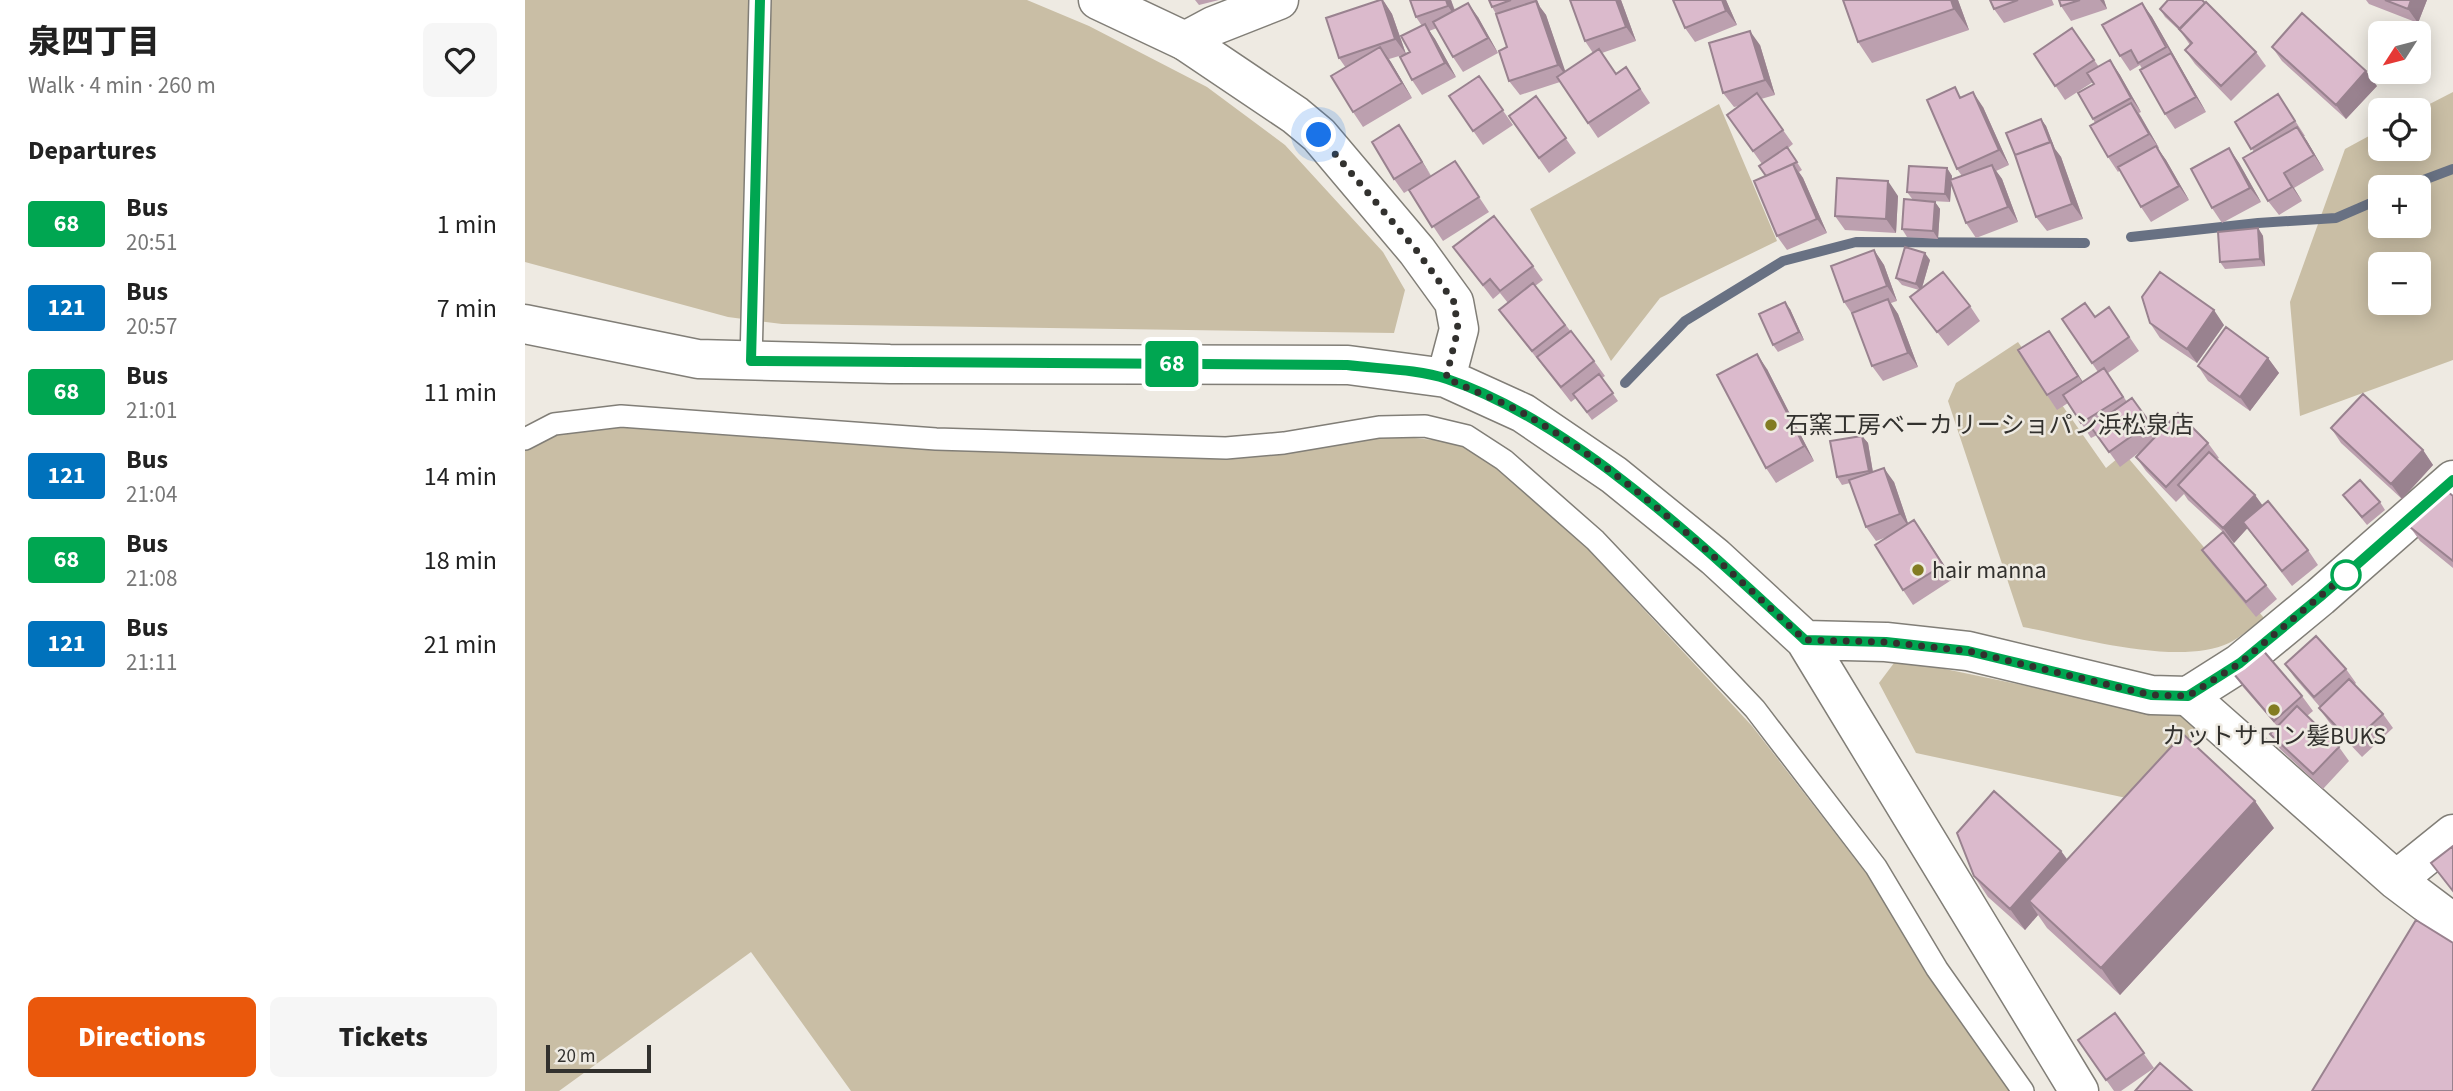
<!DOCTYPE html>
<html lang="en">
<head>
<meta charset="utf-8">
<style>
	:root { --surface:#fff; --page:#f6f6f6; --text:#222; --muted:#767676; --accent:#ea580c }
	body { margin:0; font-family:"Source Sans 3","Noto Sans JP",sans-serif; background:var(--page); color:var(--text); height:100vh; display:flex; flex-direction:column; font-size:26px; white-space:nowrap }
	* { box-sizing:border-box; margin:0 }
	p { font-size:23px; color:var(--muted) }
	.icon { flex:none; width:38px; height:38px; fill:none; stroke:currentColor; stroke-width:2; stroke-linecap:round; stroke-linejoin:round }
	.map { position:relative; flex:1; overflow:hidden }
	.sheet { display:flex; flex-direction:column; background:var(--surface); width:525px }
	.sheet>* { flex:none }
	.badge { padding:0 14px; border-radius:5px; font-size:24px; line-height:46px }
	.needle { width:46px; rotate:234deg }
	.buttons { position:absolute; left:1843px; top:21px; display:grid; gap:14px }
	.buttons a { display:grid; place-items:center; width:63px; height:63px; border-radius:10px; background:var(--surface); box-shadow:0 4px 18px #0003; font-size:35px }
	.scale { position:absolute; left:21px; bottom:18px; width:105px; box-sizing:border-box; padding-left:7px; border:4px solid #32312e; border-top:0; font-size:19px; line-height:24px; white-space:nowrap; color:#32312e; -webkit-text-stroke:5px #eeeae2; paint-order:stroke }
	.you { position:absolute; width:35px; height:35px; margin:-18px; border:5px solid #fff; border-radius:50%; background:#1a73e8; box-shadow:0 0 0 10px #1a73e833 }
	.map>.badge { position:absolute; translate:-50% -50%; box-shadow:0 0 0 4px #fff }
	h2 { padding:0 28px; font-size:26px; line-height:63px }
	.round { display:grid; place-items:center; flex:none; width:74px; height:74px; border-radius:10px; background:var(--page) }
	.summary { display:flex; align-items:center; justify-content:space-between; height:119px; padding:0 28px }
	h1 { font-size:33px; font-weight:800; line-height:52px }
	.button { display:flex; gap:14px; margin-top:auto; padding:14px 28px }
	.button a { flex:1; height:80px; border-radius:10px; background:var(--accent); color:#fff; font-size:28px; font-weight:800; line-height:80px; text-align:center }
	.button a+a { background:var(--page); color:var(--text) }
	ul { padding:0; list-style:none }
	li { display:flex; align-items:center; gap:21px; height:84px; padding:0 28px }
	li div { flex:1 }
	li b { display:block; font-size:26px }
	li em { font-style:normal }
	li .badge { min-width:77px; font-weight:700; text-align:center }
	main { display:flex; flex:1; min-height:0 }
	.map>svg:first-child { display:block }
</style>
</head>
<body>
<main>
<section class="sheet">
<div class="summary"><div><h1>泉四丁目</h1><p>Walk · 4 min · 260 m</p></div><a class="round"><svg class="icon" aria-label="heart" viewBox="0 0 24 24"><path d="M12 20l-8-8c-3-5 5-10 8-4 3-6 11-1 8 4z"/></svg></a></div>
<h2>Departures</h2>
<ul>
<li><span class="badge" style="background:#00a651;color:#fff">68</span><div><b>Bus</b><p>20:51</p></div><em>1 min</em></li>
<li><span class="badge" style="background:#0072bc;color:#fff">121</span><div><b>Bus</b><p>20:57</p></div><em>7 min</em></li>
<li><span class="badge" style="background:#00a651;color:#fff">68</span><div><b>Bus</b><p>21:01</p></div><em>11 min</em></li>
<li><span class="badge" style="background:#0072bc;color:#fff">121</span><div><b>Bus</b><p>21:04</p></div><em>14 min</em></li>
<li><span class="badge" style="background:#00a651;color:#fff">68</span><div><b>Bus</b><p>21:08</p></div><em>18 min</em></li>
<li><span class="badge" style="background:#0072bc;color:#fff">121</span><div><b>Bus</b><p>21:11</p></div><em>21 min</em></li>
</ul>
<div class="button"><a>Directions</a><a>Tickets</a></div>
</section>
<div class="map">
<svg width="1928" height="1091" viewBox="0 0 1928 1091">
	<rect width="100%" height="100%" fill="#eeeae2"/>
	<!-- green -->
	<path fill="#c9bea5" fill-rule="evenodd" d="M0,0H502L564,26L682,87L760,145L858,252L880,290L869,333L257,324L203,317L0,262Z
		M1928,92V360L1775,416L1765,302L1820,149L1855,130V149H1894L1893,110ZM1894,187V226H1855V187ZM1894,264V303H1855V264Z
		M1194,104L1252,241L1135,298L1086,361L1005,209Z
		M1493,342L1581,468L1599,453L1739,618C1728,626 1716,637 1704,643C1653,667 1552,637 1498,627L1423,401L1431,383Z
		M67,425L674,458L872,436L935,443L970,462L1048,533L1227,726L1358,895L1488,1091H326L226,952L34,1091H0V449L24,436Z
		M1372,659L1621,711L1688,713L1606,799L1391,753L1354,683Z"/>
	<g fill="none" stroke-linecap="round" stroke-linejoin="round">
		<!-- stream -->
		<path stroke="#687183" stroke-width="10" d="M1880,187L1928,169
			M1606,237L1733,223L1811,218L1855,199
			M1100,383L1160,321L1258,261L1331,242L1560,243"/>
		<!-- service casing -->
		<g stroke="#817e77" stroke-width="24">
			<path id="service" d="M226,361L235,0
				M0,439L29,424L96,416L411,439L701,448L759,443L854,427L900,426L942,436L979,460L1070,540L1230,709L1351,867L1412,969L1498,1091"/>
		</g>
		<!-- minor casing -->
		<g stroke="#817e77" stroke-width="41">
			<path id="minor" d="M660,41L688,26L754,0
				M1663,696L1871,880L1928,923
				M1871,880L1928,834"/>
		</g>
		<!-- tertiary casing -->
		<g stroke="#817e77" stroke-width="41">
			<path id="tertiary" d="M573,0L660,41L770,115L794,135L892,251L929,302L934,329L921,378
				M0,324L173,359L365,364L823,365L921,378L998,413L1089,475L1190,557L1280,640L1554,1091
				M1280,640L1361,642L1443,651L1626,695L1663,696L1715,663L1795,597L1928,480"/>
		</g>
		<!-- service -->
		<use href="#service" stroke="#fff" stroke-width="21"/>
		<!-- minor -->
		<use href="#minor" stroke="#fff" stroke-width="38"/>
		<!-- tertiary -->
		<use href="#tertiary" stroke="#fff" stroke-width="38"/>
	</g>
	<!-- wall -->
	<path fill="#bca0af" d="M670,0H694L674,5Z
		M858,0L867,14L881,54L864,59L887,98L838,127L828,112L821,68L814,58Z
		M885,0H926L930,10L953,17L973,53L938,72L928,57L912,28L904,31L910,39L931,77L897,95L887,80L897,26L891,17Z
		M964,0H1012L1015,7L1021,15L1040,72L1068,53L1060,41L1096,0L1111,41L1077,53L1091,74L1101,67L1125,103L1073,138L1035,82L995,95L984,81L982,47L971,14L967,7Z
		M1148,0H1201L1212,25L1170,42L1160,28Z
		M1433,0L1444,30L1347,63L1333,42Z
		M1465,0H1527L1529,5L1479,23L1469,9Z
		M1534,0H1579L1582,9L1546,21L1536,6Z
		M1841,0H1902L1893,23L1844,4Z
		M1617,3L1627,17L1681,112L1650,129L1640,114L1615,65L1605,71L1595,56Z
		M1635,9L1731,52L1741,66L1706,101L1670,64L1660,50L1665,45L1656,32L1640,17Z
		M1547,28L1574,67L1585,60L1595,75L1616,112L1614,113L1634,148L1633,149L1641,160L1664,200L1626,222L1616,207L1595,170L1593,172L1583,157L1570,123L1568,119L1569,84L1568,82L1540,100L1509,54Z
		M1235,45L1250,95L1236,99L1268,144L1263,148L1277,170L1274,172L1278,178L1302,233L1262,250L1252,236L1241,176L1237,164L1202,115L1214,106L1209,107L1198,93Z
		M1747,47L1852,86L1821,119L1757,61Z
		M954,76L988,125L958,145L924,96Z
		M1753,94L1780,136H1779L1799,170L1769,188L1777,201L1754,215L1743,201L1729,152L1710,122Z
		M1011,96L1051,153L1024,173L984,116Z
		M1458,107L1484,165L1471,171L1477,179L1493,222L1451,238L1441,223L1426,183L1425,202L1388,200L1382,192L1422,168L1427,176V179L1437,176L1432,169Z
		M1516,119L1521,126L1530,149L1536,157L1558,219L1522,231L1511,217Z
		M884,140L906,176L930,161L964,212L918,241L884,190L879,193L869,179Z
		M1704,148L1714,163L1736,202L1697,223L1687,208Z
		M1373,196L1371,233L1320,230L1310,216Z
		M1410,202L1415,209L1413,239L1382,237L1377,229Z
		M1733,228L1738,236L1740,266L1700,269L1695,262Z
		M928,247L1008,266L1018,280L1010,286L1069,361L1080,376L1077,378L1093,401L1067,420L1051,398L1046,402L985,324L974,310L983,303L975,293L968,299Z
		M1349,250L1359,265L1372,301L1366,303L1373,314L1393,367L1358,381L1347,366L1327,314L1319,302Z
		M1405,260L1397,288L1445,306L1455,321L1423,346L1385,297L1394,290L1377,285L1371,278Z
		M1584,307L1614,351L1583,373L1602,402L1607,398L1633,434L1683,443L1694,458L1692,459L1730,495L1738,506L1783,550L1793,565L1767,586L1722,528L1709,543L1699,534L1741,585L1752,599L1731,617L1687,564L1677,550L1698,532L1663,500L1659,494L1651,502L1621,471L1611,457L1616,451L1595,467L1572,435L1566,438L1543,403L1532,410L1522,395L1524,331L1558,382L1573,372L1537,319L1570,317Z
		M1265,309L1279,340L1253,352L1248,345Z
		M1625,323L1699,325L1672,363L1635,338Z
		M1743,358L1754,373L1725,411L1683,381L1673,366Z
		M1242,369L1289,461L1251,483L1241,468Z
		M1806,428L1898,450L1908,465L1877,499L1816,443Z
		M1337,436L1343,443L1348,472L1369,482L1383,524L1399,534L1428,579L1388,605L1378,590L1362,537L1351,541L1341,527L1325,483L1317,485L1312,477Z
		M1818,495L1855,502L1860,510L1842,525Z
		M1928,496V568L1895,541L1885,527Z
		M1760,664L1821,669L1831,683L1829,685L1858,714L1868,728L1837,757L1804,722L1794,708L1795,707L1770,678Z
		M1708,673L1777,696L1788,711L1782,716L1814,747L1824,761L1798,789L1755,749L1745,734L1752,726L1718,687Z
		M1749,828L1595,995L1522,928L1513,915L1500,930L1463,897L1449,876L1536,851L1542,859Z
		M1590,1013L1629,1068L1596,1091H1589L1553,1040Z"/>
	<!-- shaded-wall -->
	<path fill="#99828f" d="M858,0L867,14L881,54L870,39Z
		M921,0H926L933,21L923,6Z
		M1010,0H1012L1015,7L1021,15L1043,79L1033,65Z
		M1091,0H1096L1111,41L1101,27Z
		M1197,0H1201L1212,25L1201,11Z
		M1426,0H1433L1444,30L1429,9Z
		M1575,0H1579L1582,9Z
		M1886,0H1902L1893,23L1883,9Z
		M943,3L953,17L973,53L963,38Z
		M1617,3L1627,17L1681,112L1671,97Z
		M900,24L910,39L931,77L920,63Z
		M1225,31L1235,45L1250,95L1240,80Z
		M855,47L866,62L887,98L877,83Z
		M1585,60L1595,75L1616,112L1606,98Z
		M1841,71L1852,86L1821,119L1811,105Z
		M1448,92L1458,107L1484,165L1474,150Z
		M1606,103L1616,117L1634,148L1624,134Z
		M1516,119L1521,126L1530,149L1536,157L1558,219L1547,204Z
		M874,125L884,140L907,177L897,162Z
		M1772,127L1782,141L1799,170L1789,155Z
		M1631,146L1641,160L1664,200L1654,186Z
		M1704,148L1714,163L1736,202L1725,188Z
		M1268,164L1278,178L1302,233L1292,219Z
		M1467,165L1477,179L1493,222L1483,207Z
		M1422,168L1427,176L1425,202L1420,194Z
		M1759,173L1769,188L1777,201L1767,187Z
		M1363,181L1373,196L1371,233L1361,219Z
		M1410,202L1415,209L1413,239L1408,231Z
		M1733,228L1738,236L1740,266L1735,259Z
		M1349,250L1359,265L1372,301L1362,286Z
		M1400,253L1405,260L1396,291L1391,284Z
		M1363,299L1373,314L1393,367L1383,353Z
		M1260,302L1265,309L1279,340L1274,332Z
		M1689,310L1699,325L1672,363L1662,349Z
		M1524,331L1534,345L1563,390L1553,376Z
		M1232,354L1242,369L1289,461L1279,446Z
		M1743,358L1754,373L1725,411L1715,397Z
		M1337,436L1343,443L1349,479L1344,471Z
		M1898,450L1908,465L1877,499L1866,484Z
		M1359,468L1369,482L1385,529L1375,514Z
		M1730,495L1740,509L1709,543L1698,528Z
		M1730,801L1749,828L1595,995L1576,968Z
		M1536,851L1551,872L1504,901L1513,915L1500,930L1485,909Z"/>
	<!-- building -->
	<path fill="#dbbacc" stroke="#99828f" stroke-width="2" d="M855,0H857L870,39L814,58L801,18Z
		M885,0H921L923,6L891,17Z
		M964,0H986L967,7Z
		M1045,0H1091L1101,27L1060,41Z
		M1148,0H1197L1201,11L1160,28Z
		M1318,0H1426L1429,9L1333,42Z
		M1465,0H1493L1469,9Z
		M1534,0H1555L1536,6Z
		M1643,0H1677L1680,3L1655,29L1635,9Z
		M1860,0H1886L1883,9Z
		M1011,1L1033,65L984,81L974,51L982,47L971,14Z
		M1681,2L1731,52L1696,86L1660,50L1667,43L1654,29Z
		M943,3L963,38L928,57L908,22Z
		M1617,3L1641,47L1613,63L1606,50L1595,56L1577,25Z
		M1777,13L1841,71L1811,105L1747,47Z
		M900,24L920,63L887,80L875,57L885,52L876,36Z
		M1547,28L1569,60L1530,86L1509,54Z
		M1225,31L1240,80L1198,93L1184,43Z
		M855,47L877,83L828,112L806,76Z
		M1074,49L1091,74L1101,67L1115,89L1063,123L1032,77Z
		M1646,53L1671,97L1640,114L1615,70Z
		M1585,60L1606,98L1568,119L1553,93L1569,84L1562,73Z
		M954,76L978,110L948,131L924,96Z
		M1430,87L1435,98L1448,92L1474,150L1432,169L1402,100Z
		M1232,93L1258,130L1228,151L1202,115Z
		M1753,94L1770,121L1726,149L1710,122Z
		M1011,96L1041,138L1014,158L984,116Z
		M1606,103L1624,134L1583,157L1565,126Z
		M1516,119L1525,142L1490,155L1481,133Z
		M874,125L897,162L869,179L847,142Z
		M1772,127L1789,155L1759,173L1767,187L1743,201L1718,158Z
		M1526,142L1547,204L1511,217L1490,155Z
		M1631,146L1654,186L1616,207L1593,167Z
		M1262,147L1272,162L1241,176L1234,166Z
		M1704,148L1725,188L1687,208L1666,169Z
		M930,161L954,197L907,227L884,190Z
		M1268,164L1292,219L1252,236L1229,181Z
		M1467,165L1483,207L1441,223L1425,180Z
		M1384,166L1422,168L1420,194L1382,192Z
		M1312,178L1363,181L1361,219L1310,216Z
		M1379,199L1410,202L1408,231L1377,229Z
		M969,216L1008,266L975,291L965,279L958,285L928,247Z
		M1733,228L1735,259L1695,262L1693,232Z
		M1380,247L1400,253L1391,284L1371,278Z
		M1349,250L1362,286L1319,302L1306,266Z
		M1418,272L1445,306L1412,332L1385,297Z
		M1635,272L1689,310L1662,349L1625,323L1617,297Z
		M1008,283L1040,325L1007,351L974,310Z
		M1363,299L1383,353L1347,366L1327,313Z
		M1260,302L1274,332L1248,345L1234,314Z
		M1560,303L1570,317L1584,307L1604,337L1567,363L1537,319Z
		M1701,327L1743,358L1715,397L1673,366Z
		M1046,331L1069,361L1036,387L1012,357Z
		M1524,331L1553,376L1522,395L1493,350Z
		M1232,354L1279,446L1241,468L1192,375Z
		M1579,368L1598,397L1556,423L1538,395Z
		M1074,374L1088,393L1062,412L1048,394Z
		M1838,394L1898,450L1866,484L1806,428Z
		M1607,398L1625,423L1584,452L1566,427Z
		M1653,413L1683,443L1641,487L1611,457Z
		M1337,436L1344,471L1312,477L1305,441Z
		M1684,452L1730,495L1698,528L1653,485Z
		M1359,468L1375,514L1341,527L1324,480Z
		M1835,480L1855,502L1837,517L1818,495Z
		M1917,487L1928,496V561L1885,527Z
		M1743,501L1783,550L1757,571L1718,522Z
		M1389,520L1418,565L1378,590L1350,545Z
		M1698,532L1741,585L1721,602L1677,550Z
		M1791,636L1821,669L1789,697L1760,664Z
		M1736,648L1777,696L1749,721L1708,673Z
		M1824,679L1858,714L1827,743L1794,708Z
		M1772,706L1814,747L1788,774L1745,734Z
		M1658,734L1730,801L1576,968L1504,901Z
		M1469,791L1536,851L1485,909L1449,876L1432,833Z
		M1928,846V891L1906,863Z
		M1891,920L1928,943V1091H1787Z
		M1590,1013L1619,1053L1581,1080L1553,1040Z
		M1635,1063L1667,1091H1610Z"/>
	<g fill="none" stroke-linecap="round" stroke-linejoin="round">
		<!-- line casing -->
		<g stroke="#fff" stroke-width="16">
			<path id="line" d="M235,0L226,361L822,365C854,369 892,369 922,379C1050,422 1181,549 1280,640L1361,642L1443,651L1626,695L1663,696L1715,663L1795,597L1928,480"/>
		</g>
		<!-- line -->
		<use href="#line" stroke="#00a651" stroke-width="10"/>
		<!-- walk -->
		<path stroke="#32312e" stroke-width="7" stroke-dasharray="0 12.6" d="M794,135L892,251L929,302L933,329L921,378C946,390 974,400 998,413C1100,471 1194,561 1280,640L1361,642L1443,651L1626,695L1663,696L1715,663L1829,568L1821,575"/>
	</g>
	<!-- markers -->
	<g fill="#827c22" stroke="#eeeae2" stroke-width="2.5">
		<circle cx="1246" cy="425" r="7"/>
		<circle cx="1393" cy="570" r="7"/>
		<circle cx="1749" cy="710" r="7"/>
	</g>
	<circle fill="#fff" stroke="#00a651" stroke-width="3.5" cx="1821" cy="575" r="14"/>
	<g text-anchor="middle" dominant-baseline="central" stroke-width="5" stroke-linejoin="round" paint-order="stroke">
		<!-- poi labels -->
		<g font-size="24" fill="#32312e" stroke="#eeeae2" text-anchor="start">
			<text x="1260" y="425">石窯工房ベーカリーショパン浜松泉店</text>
			<text x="1407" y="570">hair manna</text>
			<text x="1749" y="736" text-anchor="middle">カットサロン髪BUKS</text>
		</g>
	</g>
</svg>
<div class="buttons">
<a><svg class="needle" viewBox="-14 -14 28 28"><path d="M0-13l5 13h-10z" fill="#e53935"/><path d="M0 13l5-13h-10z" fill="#767676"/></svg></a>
<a><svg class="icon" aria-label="locate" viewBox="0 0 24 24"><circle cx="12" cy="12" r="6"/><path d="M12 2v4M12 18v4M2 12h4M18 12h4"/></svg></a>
<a>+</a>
<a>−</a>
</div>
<div class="scale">20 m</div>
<div class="you" style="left:794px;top:135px"></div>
<b class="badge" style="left:647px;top:364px;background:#00a651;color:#fff">68</b>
</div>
</main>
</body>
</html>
